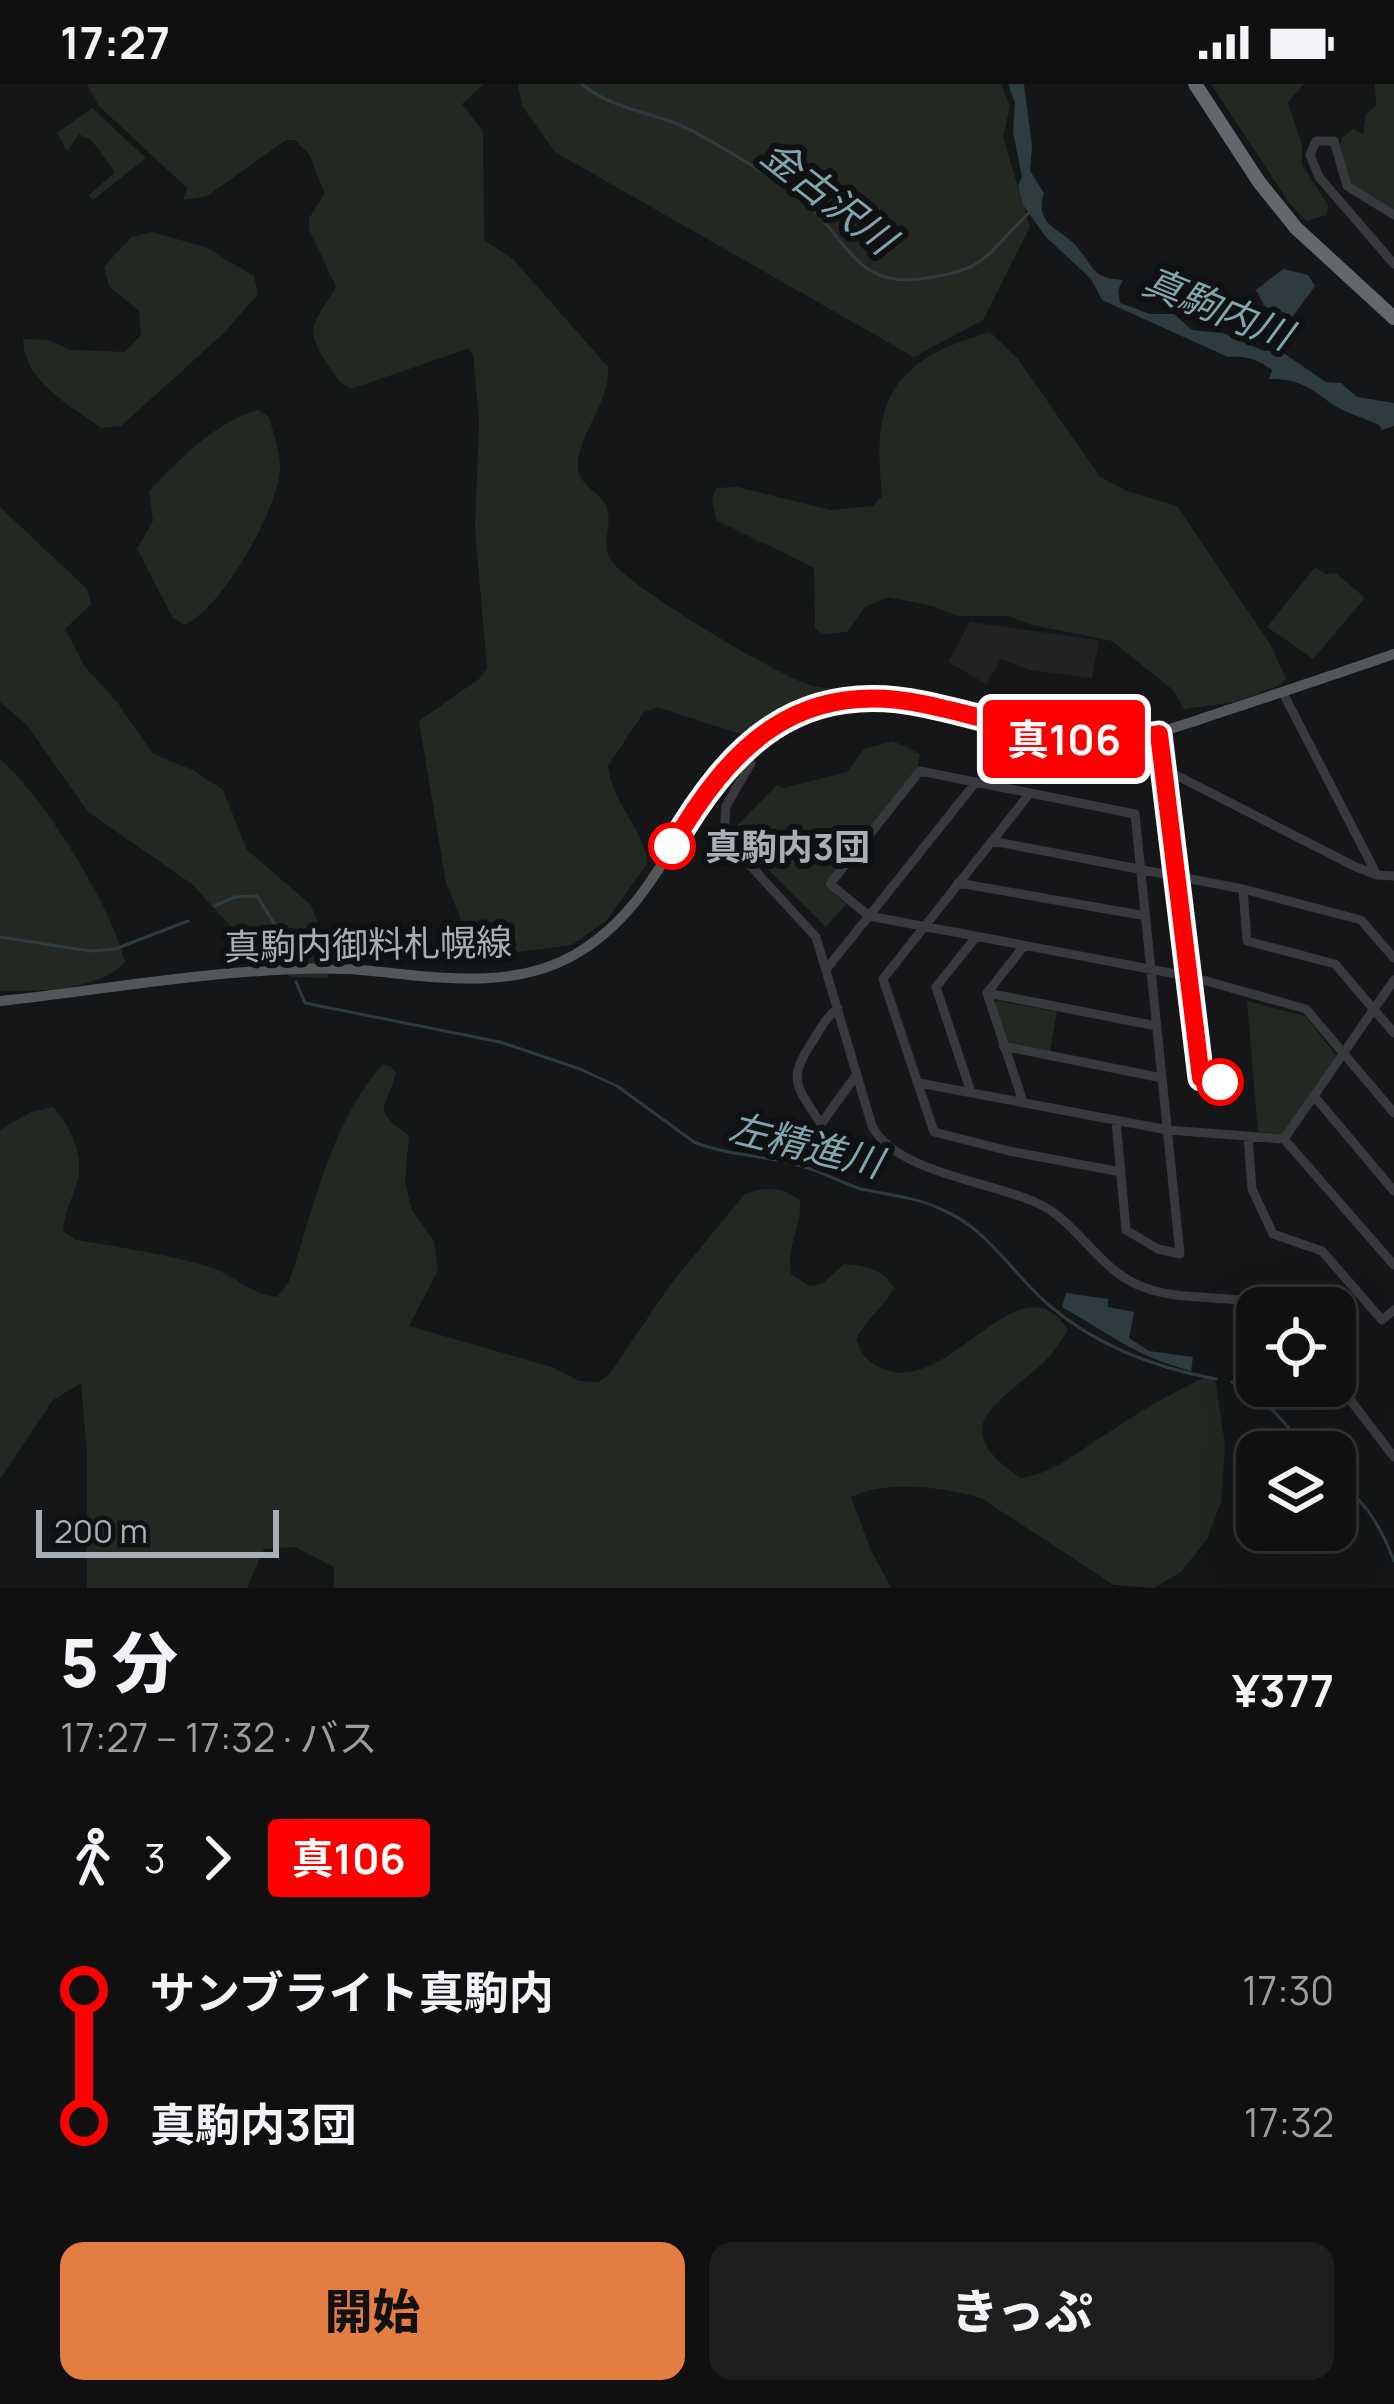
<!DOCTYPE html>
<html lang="ja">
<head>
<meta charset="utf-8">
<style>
	:root { --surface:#101011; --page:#1e1e1f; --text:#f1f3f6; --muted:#9c9d9f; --line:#303031; --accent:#e47d41 }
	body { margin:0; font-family:Manrope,"Noto Sans JP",sans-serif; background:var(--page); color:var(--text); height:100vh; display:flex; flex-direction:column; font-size:45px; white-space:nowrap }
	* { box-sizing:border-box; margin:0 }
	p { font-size:39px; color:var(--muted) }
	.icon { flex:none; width:66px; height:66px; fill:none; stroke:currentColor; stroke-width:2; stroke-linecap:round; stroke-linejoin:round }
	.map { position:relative; height:1504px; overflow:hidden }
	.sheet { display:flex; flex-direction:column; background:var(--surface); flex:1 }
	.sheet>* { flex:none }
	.badge { padding:0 24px; border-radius:9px; font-size:42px; line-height:78px }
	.fabs { position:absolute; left:1236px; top:1203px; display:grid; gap:24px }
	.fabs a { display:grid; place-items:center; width:120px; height:120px; border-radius:24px; background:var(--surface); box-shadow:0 12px 48px #0002,0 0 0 3px var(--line); font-size:60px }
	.scale { position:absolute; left:36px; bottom:30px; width:243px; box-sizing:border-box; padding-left:12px; border:6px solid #a8b0b6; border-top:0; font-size:33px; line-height:42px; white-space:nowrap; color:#a8b0b6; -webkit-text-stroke:9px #101112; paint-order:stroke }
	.map>.badge { position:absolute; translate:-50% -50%; box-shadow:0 0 0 6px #fff }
	.legs { display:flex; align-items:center; gap:18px; height:132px; padding:0 60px; font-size:39px }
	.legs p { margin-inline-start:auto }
	.head { display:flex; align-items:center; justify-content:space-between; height:204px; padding:0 60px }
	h1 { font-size:66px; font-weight:800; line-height:90px }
	.cta { display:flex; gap:24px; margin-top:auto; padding:24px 60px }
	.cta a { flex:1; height:138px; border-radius:24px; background:var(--accent); color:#111; font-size:48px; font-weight:800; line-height:138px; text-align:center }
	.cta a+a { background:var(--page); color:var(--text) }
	ul { padding:0 60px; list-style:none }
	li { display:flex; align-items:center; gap:42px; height:132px; font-size:45px }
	li i { display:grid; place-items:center; width:18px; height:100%; margin:0 15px; background:currentColor }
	li i::after { content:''; width:30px; height:30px; margin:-15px; border:9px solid; border-radius:50%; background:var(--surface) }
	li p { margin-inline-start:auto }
	li:first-child i { background:linear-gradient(#0000 50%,currentColor 0) }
	li:last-child i { background:linear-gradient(currentColor 50%,#0000 0) }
	.status { display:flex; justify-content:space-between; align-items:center; height:84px; padding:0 60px; background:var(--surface); direction:ltr }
	.status svg { height:33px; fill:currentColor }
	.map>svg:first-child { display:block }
</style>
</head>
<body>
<div class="status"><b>17:27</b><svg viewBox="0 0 49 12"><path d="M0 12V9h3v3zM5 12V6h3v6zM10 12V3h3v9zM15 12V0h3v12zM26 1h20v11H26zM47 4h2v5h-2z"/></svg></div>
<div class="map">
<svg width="1394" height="1504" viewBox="0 0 1394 1504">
	<rect width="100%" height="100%" fill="#151617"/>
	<!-- built -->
	<path fill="#212224" d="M970,538L1099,556L1092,594L1030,586L1001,575L986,600L948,578Z"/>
	<!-- green -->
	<path fill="#232922" d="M87,0H484L462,20L483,47L484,156L513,175L608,283C611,317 581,345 578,378C576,402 598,405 606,422C614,440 600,459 611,476C625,501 783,595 813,602C830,606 850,605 868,607C822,614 784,623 746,652L657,623L644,628L608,682C612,718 641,742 648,778L607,836L572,861L504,870L492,867L467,850L446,799L419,637L479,595L487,584L475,445L479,337L473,270L467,265L351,305C339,300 337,294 330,284C302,243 313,242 336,203L309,145V134L325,110L309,70L295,56H286L207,112L183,116L187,104L99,22Z
		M518,0H1001L1010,22L1003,53L1030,143L983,236L914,273L555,68L522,22Z
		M1211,0H1304L1288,18L1302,61V81L1328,121L1327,131L1306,137L1290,120Z
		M1375,0H1394V129L1350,101L1337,69L1342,54L1353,45L1363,50L1366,31L1376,21Z
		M92,24L146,74L93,116L89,111L115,88L92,57L79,50L67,67L57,49Z
		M152,148L205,163L254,192L258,210L225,248L121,342L101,344C69,320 24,298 23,255L48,256L71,266L125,268L141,251L139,227L109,202L104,183L131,153Z
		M990,248L1018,275L1100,393L1127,407L1177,422L1270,560L1286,594L1281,601L1235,618L1184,625L1174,607L1112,557L1032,541L1008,532H957L932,522L888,513L865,523L847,548L823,550L815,545L814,484L716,436L712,415L716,404L738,403L831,426L873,422L882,412C871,312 894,276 990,248Z
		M258,326L269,333C273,348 279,365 280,381C282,420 221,526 184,541L173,534L137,465L153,437L149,407C179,376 216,337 258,326Z
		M0,423L87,505L91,520L65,545L85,583L117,618L153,670L193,686L223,706L247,766L311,821L334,880L327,894L292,893L263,878L192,800L88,728L27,641L0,618Z
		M1315,483L1326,490L1336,489L1365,514L1313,575L1267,543Z
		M893,657L920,670L918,683L824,801L846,820L826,843L735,753L734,745L777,701L783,704L847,688L864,665Z
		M0,675C44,713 111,821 125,878C101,906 36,908 0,907Z
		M998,917L1057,928L1050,967L1007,958L994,919Z
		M1247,917L1305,932L1336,971L1283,1050L1258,1048Z
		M383,980L390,982L396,989C386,1026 370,1025 409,1051L405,1099L412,1126L434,1157L438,1186L409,1242L552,1283L579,1297L597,1298L609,1291L670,1201L744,1111C766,1101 781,1103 800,1116C802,1143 786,1161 791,1190L809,1202L822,1200L844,1180C864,1181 883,1185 894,1204C884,1223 866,1235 856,1255C861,1269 865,1276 879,1283C947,1319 1018,1168 1068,1246C1061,1256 1054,1268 1046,1276C1002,1319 941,1340 1021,1394C1055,1389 1074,1370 1103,1352C1137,1330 1171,1308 1209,1292L1216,1299L1225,1361L1221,1418L1207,1455L1181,1488L1154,1504L1114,1501L981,1414C943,1403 886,1396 851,1413L871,1466L891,1504H334V1483L295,1463L264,1465L247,1504H87V1371L81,1299L53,1316L0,1395V1046L31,1028L53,1023C67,1037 82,1066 79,1088C77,1108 64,1125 63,1147L76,1156C121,1163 164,1170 207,1182C233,1190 250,1210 277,1213L289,1198C314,1126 330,1038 383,980Z"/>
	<!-- water -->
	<path fill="#2f3c3f" d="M1008,0H1024L1032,62L1030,87L1044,109C1033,142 1062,144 1078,164C1096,187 1093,194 1123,196L1118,206L1120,219L1150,230H1174L1192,246L1223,249L1264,267L1279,266L1326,298L1341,299L1357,313L1394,319V342L1382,346L1379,341C1365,334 1345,329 1332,320C1311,304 1297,294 1269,295L1272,286C1259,276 1244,271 1228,273L1102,216L1091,195L1045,152L1023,121L1018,102L1022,93L1013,48L1015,19Z
		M1283,185L1308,191L1315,202L1291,235L1283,236L1264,221L1256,206Z
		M1066,1209L1108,1215V1223L1134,1228L1129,1254L1149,1267L1193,1273L1191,1287C1134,1272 1112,1251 1062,1223Z"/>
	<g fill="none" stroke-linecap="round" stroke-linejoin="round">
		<!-- stream -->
		<path stroke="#2f3c3f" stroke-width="3" d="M582,0C616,29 662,28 700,51C736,72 777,94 809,122C830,140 843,166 865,183C880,194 900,197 918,195C990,187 984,171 1031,127
			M214,822L235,813L257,812L274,839L289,882
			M0,853L90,867L115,865L188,837
			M296,898L305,919L500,958L580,985L617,1002L694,1058C728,1072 766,1071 801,1082C822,1087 841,1099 861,1105C889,1111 915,1113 941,1125C990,1146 1011,1189 1050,1222C1097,1262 1156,1284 1216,1295
			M1232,1298C1267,1314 1285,1339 1308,1368
			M1335,1394C1366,1418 1380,1441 1394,1477"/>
		<!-- minor -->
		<path stroke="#37393c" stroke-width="9" d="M1394,131L1347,102L1334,57H1316L1310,71L1319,93L1394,180
			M1283,609L1377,791
			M1159,650L1201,994
			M745,661L751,679L726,722L724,753L816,853L872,1042C896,1088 987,1097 1035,1118C1079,1137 1097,1186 1143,1203C1184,1219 1230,1208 1270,1224
			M1166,686L1356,783L1377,791L1394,792
			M976,698L869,832L830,800L920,687L1135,730L1180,1170L1158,1165L1126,1146L1116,1037
			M1030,709L883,895L934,1048L1009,1067L1121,1088
			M992,757L1243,805L1361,836L1394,874
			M958,799L1146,832
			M1243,805L1247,857L1335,880L1394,949
			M827,884L869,832L1192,893L1306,925L1394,1029
			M987,909L1157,942
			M838,924C827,933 821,943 814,955C787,996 795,1000 821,1040L857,990
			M1003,962L1162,994
			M919,999L1168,1046L1284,1055L1394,896
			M971,1008L936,903L976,853
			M1314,1012L1394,1107
			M1023,1018L987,909L1024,862
			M1248,1053L1252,1105L1273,1150L1322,1167L1382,1236L1394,1226
			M1284,1055L1394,1181
			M1335,1296L1394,1373"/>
		<!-- major -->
		<path stroke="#53575a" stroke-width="10" d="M0,917C87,908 174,892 261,887C295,885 328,883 361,886C431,892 509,908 574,871C686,808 687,658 824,620C914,595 1001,654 1090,657C1141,659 1184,640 1231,625C1285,607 1340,589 1394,570"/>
		<!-- highway -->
		<path stroke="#63686c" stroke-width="14" d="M1195,0L1259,98L1296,144L1394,234"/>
	</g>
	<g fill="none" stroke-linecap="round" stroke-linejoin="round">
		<!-- line-1 casing -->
		<g stroke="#fff" stroke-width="27">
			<path id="line-1" d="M672,762C730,662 798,594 923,620C1011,638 1066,667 1159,650L1201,994L1220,998"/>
		</g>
		<!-- line-1 -->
		<use href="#line-1" stroke="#f00" stroke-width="18"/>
	</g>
	<!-- markers -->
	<g fill="#fff" stroke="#f00" stroke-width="6">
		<circle cx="672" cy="762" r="21"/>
		<circle cx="1220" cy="998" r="21"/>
	</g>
	<g text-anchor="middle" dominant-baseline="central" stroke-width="12" stroke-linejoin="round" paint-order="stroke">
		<!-- stop labels -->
		<g font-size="36" font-weight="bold" fill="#a8b0b6" stroke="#101112" text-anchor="start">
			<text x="705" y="762">真駒内3団</text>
		</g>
		<!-- street labels -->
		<g font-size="36" fill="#a8b0b6" stroke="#101112">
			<text transform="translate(368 860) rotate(-1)">真駒内御料札幌線</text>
		</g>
		<!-- water labels -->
		<g font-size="39" font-style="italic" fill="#82a6ae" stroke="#101112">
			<text transform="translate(829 112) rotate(38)">金古沢川</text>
			<text transform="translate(1218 223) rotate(22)">真駒内川</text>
			<text transform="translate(806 1060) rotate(14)">左精進川</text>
		</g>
	</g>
</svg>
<div class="fabs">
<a><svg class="icon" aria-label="locate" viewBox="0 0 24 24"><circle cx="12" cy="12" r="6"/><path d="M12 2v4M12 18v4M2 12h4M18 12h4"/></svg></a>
<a><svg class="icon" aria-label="layers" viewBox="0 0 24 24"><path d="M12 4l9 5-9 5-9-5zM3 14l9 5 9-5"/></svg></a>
</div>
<div class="scale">200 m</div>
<b class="badge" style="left:1064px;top:655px;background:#f00;color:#fff">真106</b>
</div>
<section class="sheet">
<div class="head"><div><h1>5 分</h1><p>17:27 – 17:32 · バス</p></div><b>¥377</b></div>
<div class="legs"><svg class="icon" aria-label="walk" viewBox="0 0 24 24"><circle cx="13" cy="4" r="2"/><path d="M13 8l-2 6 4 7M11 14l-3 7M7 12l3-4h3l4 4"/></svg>3<svg class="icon" aria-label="forward" viewBox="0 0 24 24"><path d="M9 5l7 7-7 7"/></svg><b class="badge" style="background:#f00;color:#fff">真106</b></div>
<ul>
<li><i style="color:#f00"></i><b>サンブライト真駒内</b><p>17:30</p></li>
<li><i style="color:#f00"></i><b>真駒内3団</b><p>17:32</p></li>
</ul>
<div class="cta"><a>開始</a><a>きっぷ</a></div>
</section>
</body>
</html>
